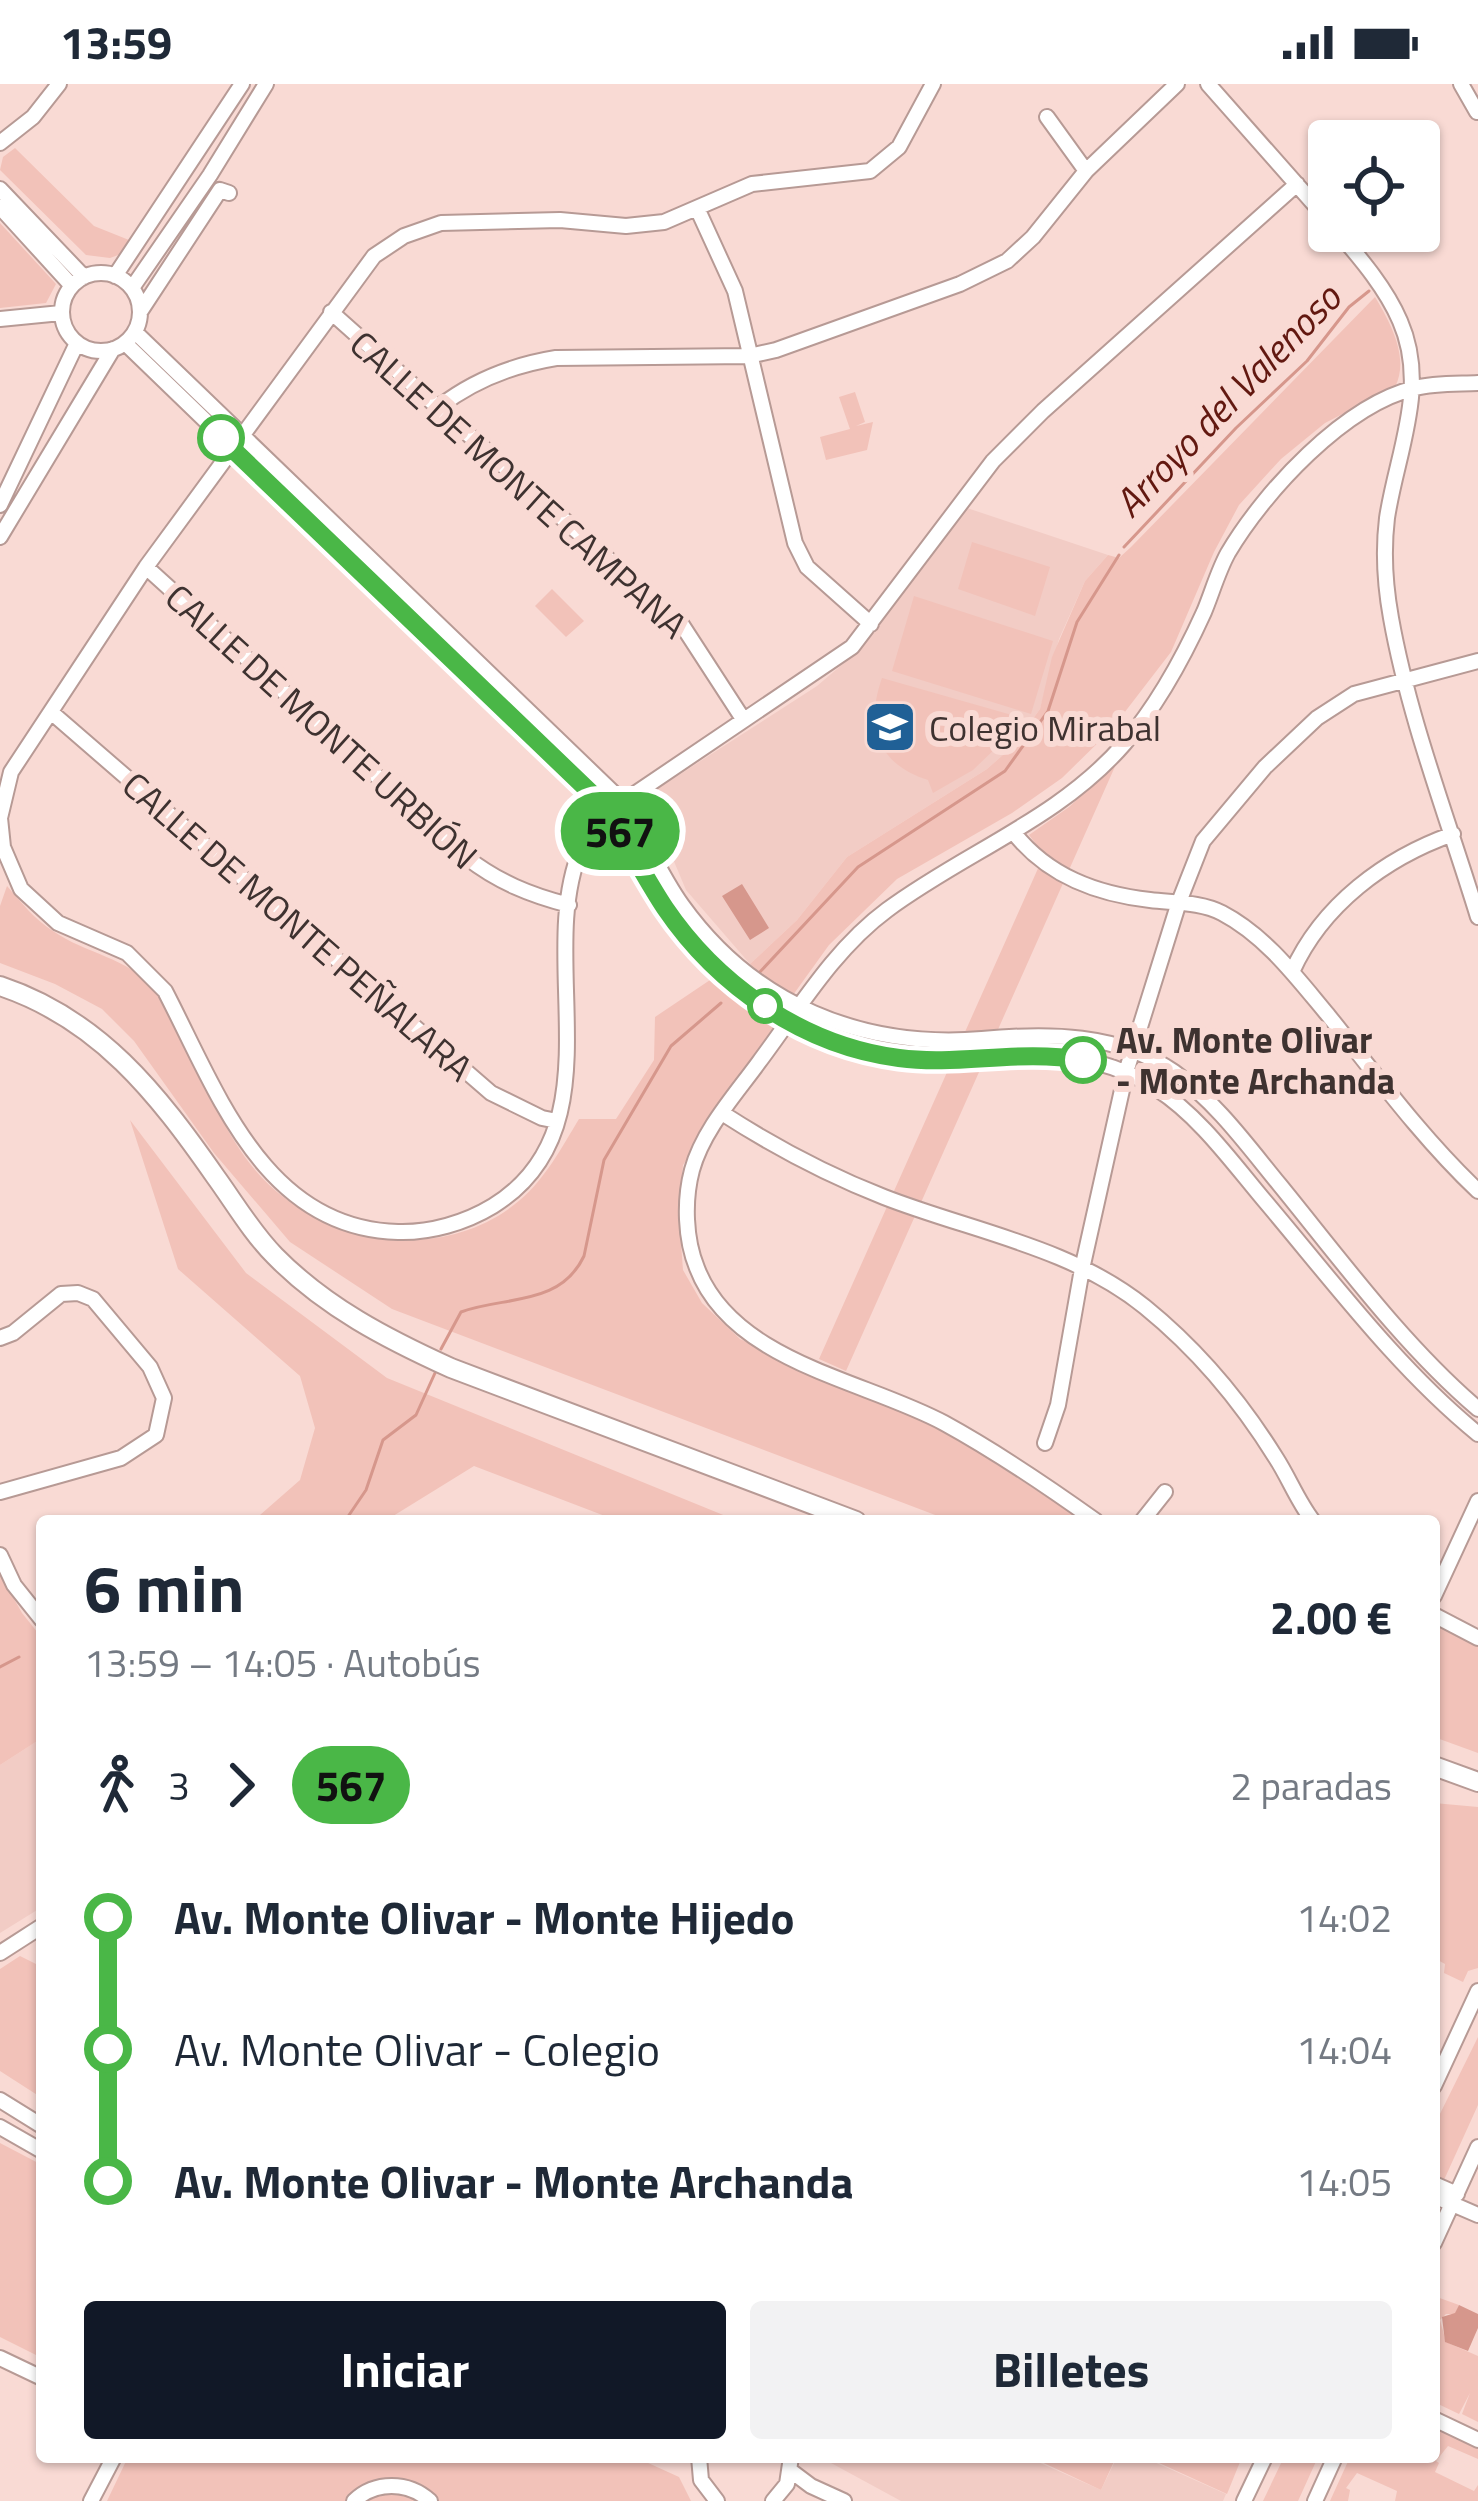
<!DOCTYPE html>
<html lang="es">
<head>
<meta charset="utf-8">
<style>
	:root { --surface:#fff; --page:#f2f2f3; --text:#1f2937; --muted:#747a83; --accent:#111827 }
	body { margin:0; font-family:"Titillium Web",sans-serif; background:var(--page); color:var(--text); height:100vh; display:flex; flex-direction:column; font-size:45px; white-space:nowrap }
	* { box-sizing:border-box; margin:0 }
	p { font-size:39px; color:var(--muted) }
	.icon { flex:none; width:66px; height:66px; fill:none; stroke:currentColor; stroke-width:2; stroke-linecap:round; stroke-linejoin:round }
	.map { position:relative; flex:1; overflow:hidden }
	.sheet { position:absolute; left:36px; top:1431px; width:1404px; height:948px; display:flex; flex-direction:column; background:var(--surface); border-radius:12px; box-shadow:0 3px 9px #0004 }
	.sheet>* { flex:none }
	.badge { padding:0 24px; border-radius:39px; font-size:42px; line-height:78px }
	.tools { position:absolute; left:1308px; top:36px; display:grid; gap:24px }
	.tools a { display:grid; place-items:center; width:132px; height:132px; border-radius:12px; background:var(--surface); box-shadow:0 3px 9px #0004; font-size:60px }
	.map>.badge { position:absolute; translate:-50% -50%; box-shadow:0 0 0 6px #fff }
	.legs { display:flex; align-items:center; gap:18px; height:132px; padding:0 48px; font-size:39px }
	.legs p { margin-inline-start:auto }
	.headline { display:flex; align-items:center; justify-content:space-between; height:204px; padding:0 48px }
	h1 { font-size:66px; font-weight:700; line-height:90px }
	.button { display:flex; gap:24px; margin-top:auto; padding:24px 48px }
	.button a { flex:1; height:138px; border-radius:12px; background:var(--accent); color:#fff; font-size:48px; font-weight:700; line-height:138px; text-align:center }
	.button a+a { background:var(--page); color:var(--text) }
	ul { padding:0 48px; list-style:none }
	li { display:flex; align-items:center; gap:42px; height:132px; font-size:45px }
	li i { display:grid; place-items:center; width:18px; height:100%; margin:0 15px; background:currentColor }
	li i::after { content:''; width:30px; height:30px; margin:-15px; border:9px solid; border-radius:50%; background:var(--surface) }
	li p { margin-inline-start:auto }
	li:first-child i { background:linear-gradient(#0000 50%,currentColor 0) }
	li:last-child i { background:linear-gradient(currentColor 50%,#0000 0) }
	.status { display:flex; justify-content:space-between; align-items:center; height:84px; padding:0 60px; background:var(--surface); direction:ltr }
	.status svg { height:33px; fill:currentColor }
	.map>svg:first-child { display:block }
</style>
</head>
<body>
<div class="status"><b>13:59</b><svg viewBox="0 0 49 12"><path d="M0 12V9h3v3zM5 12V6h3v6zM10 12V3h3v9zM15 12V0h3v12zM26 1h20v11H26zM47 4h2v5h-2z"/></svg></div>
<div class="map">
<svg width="1478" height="2417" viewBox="0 0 1478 2417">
	<rect width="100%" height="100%" fill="#f9dad4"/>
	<!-- built -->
	<path fill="#f2ccc5" d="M964,423L1108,471L1085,497L1059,555L1040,625L1013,662L987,685L847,773L797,836L750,880L686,806L665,756L640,716L817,602L858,567Z
		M42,1654V1823L0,1849V1681Z
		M820,2373H1027L1101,2406L1117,2373H1143L1226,2410L1223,2417H901Z"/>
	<!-- green -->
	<path fill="#f2c2b9" d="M15,64L94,142L129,156L121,170L110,174L86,171L0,86L3,73Z
		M0,139L56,200L46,219L0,224Z
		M1375,213C1390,238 1410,274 1395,303L1325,339L1281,375L1239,421L1214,468L1171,568L1111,646L1062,694L1012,729L897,795L829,861L793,911L769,899L750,880L797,836L847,773L987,685L1013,662L1040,625L1052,573L1085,497L1108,471L1119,474L1131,463Z
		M855,308L865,338L856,342L873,338L867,366L826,376L820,353L850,345L839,313Z
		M972,458L1050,483L1035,532L958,505Z
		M552,505L584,537L566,553L535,522Z
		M914,512L1053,557L1031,630L892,587Z
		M882,594L1026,635L973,686L933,709L928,696C877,680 865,642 882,594Z
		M1117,678L846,1287L819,1275L1044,771L1029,751L1069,723Z
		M7,802C21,818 35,836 53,847C86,870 127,873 155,905C165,916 171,931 178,944C202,990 219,1040 251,1081C313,1160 441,1184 520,1116C545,1095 562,1063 579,1035H616L654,976L655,933L713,894L778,942L683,1081L679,1133L683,1186L702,1219L740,1255L934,1340L1084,1437H951L392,1225L290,1158L214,1069L134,957L102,925L55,900L0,879V822Z
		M130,1036L246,1189L387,1294L738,1437H618L474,1382L385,1437H253L300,1396L315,1344L300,1292L178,1185Z
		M0,1490L22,1529L42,1554V1654L0,1681Z
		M1434,1539L1478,1559V1669L1434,1653Z
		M1434,1719L1478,1723V1884L1468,1887L1463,1898L1444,1889L1445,1880L1434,1874Z
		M20,1872L42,1883V2014L0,1987V1885Z
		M1478,1953V2021L1434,2118V2042Z
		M0,2059L42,2081V2274L0,2253Z
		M1434,2212L1459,2221L1455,2230H1446L1440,2236L1446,2258L1478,2272V2338L1462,2330L1470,2309L1459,2330L1434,2318Z
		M1434,2342L1478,2363V2375L1448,2362L1436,2377L1439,2379L1435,2388L1474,2407L1478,2401V2417H1395L1397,2407L1357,2389L1346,2404L1350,2406L1348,2417H1330L1350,2373L1410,2376L1434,2373Z
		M128,2373H635L679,2393L691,2417H107Z
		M1031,2373H1116L1101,2406Z
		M1146,2373H1242L1227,2410Z
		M1284,2373H1318L1298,2417H1263Z"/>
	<!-- water -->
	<path fill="#d6978c" d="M742,800L769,844L750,856L722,812Z
		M1459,2221L1478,2230V2244L1468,2267L1445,2258L1442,2233L1455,2229Z"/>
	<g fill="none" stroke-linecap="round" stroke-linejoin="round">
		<!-- stream -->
		<path stroke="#d6978c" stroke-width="3" d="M1124,463L1236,344L1307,277L1349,223L1369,207
			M758,890L858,783L1005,687L1048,627L1077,538L1119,471
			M441,1265L461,1228C503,1212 560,1223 584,1172L604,1076L671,962L721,919
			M345,1437L366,1406L383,1356L416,1331L435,1289
			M0,1583L19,1573"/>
		<!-- minor casing -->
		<g stroke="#b79a95" stroke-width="18">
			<path id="minor" d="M933,0L899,63L870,87L752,100L664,138L626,142L560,136L441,139L404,152L374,172L146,483L11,688L0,734L3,763L21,805L58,839L127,869L165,907C217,1007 264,1145 398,1148C430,1149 465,1139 493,1122C620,1044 534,876 581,765C587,751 598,740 608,728L852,563L993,377L1043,327L1297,100
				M1208,0L1329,137
				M1461,0L1477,28
				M1047,33L1086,87
				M0,59L33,33L59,0
				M0,105L84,193
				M0,123L72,202
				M697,124L735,207L795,459L807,483L871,540
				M1337,147C1360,174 1386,204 1400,237C1429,303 1397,368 1387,434C1383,467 1385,501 1391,534C1409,635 1448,735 1478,833
				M62 228a39 39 0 1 1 78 0a39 39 0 1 1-78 0Z
				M115,192L242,0
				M132,204L210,91L266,0
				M140,228L220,106L229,109
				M331,228L682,541L743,635
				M0,235L61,229
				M135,248L623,718C644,751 659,789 682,821C753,920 861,965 982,955C1048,949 1118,949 1174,988C1216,1018 1247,1061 1279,1100C1341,1176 1403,1261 1478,1325
				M125,259L590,708C647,774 670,853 743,908C796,947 862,973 928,976C958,977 988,970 1018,970C1066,969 1116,978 1157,1005C1199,1032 1232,1078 1264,1116C1331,1195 1397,1284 1478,1350
				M439,323C474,296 513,281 556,274L749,272L776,266L960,200L1007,177L1033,153L1086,87L1177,0
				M0,421L77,259
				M0,453L113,265
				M146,483L466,773C498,798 530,811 569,821
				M51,628L491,1009L542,1034L557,1037
				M1014,749C1048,792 1096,810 1150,816C1174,819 1201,818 1222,829C1266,852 1297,894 1328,931C1376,991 1422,1054 1478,1107
				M1292,888C1322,821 1385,774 1453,750
				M722,1029C773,1062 828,1091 884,1113C971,1147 1071,1163 1145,1223C1198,1266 1240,1316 1276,1374C1289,1394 1298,1418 1313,1437
				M0,1254L13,1249L61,1210L78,1209L93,1215L150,1283L164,1314L156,1351L121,1374L0,1408
				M1045,1359L1058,1321L1082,1185L1126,988L1179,818L1203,757L1265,683L1317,634L1354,610L1478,577
				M1096,1437C1047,1402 997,1368 944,1339C864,1296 733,1278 697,1184C685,1155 684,1116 692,1086C703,1046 735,1011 759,978C798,926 834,865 887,826C965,768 1059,735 1124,660C1156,623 1184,572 1204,528C1212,509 1218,487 1228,469C1264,408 1344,321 1415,304C1434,299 1458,300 1478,299
				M1142,1437L1165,1408
				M0,1471L14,1501L42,1536
				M1434,1512L1478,1417
				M1434,1531L1478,1554
				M0,1869L42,1842
				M1434,2002L1478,1907
				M0,2016L42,2042
				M0,2043L42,2067
				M1434,2100L1457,2110
				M1434,2112L1478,2131
				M1434,2159L1478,2063
				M0,2274L42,2294
				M1434,2335L1478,2356
				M699,2373L701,2396L717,2417
				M791,2387L811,2402L844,2417
				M91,2417L114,2373
				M354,2417C375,2397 408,2397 430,2417
				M773,2417L787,2400L791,2373
				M1244,2417L1265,2373
				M1315,2417L1335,2373"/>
		</g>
		<!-- major casing -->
		<g stroke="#b79a95" stroke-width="22">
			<path id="major" d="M0,902C99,935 157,1009 215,1092C234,1118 252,1149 275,1172C325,1223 387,1255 451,1284L856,1437
				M1434,1682L1478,1698"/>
		</g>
		<!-- minor -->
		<use href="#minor" stroke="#fff" stroke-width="14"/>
		<!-- major -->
		<use href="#major" stroke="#fff" stroke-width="18"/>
	</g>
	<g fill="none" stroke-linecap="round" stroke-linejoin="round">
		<!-- line-1 casing -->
		<g stroke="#fff" stroke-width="27">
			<path id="line-1" d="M221,354L590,708C621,743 639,785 665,824C718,902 804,962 899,974C960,982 1018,965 1083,976"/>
		</g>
		<!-- line-1 -->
		<use href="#line-1" stroke="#4ab747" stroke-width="18"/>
	</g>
	<!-- icons -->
	<defs>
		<g id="university-square" transform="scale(2.7)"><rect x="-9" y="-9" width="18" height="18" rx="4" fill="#206096" stroke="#f9dad4"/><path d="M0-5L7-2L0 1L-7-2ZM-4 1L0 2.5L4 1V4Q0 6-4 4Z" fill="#fff"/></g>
	</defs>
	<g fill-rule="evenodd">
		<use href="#university-square" x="890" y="643"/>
	</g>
	<!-- markers -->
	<g fill="#fff" stroke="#4ab747" stroke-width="6">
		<circle cx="221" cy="354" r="21"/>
		<circle cx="765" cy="922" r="15"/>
		<circle cx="1083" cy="976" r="21"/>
	</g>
	<g text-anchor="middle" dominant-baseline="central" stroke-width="12" stroke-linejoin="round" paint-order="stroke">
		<!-- street labels -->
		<g font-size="36" fill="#3e3230" stroke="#f9dad4">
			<text transform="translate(519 400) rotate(42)">CALLE DE MONTE CAMPANA</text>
			<text transform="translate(322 642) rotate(42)">CALLE DE MONTE URBIÓN</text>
			<text transform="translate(298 842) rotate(41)">CALLE DE MONTE PEÑALARA</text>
		</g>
		<!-- poi labels -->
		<g font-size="36" fill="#3e3230" stroke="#f9dad4" text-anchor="start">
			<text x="929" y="643">Colegio Mirabal</text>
		</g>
		<!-- stop labels -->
		<g font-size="36" font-weight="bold" fill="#3e3230" stroke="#f9dad4" text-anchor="start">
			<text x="1116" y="955">Av. Monte Olivar<tspan x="1116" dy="41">- Monte Archanda</tspan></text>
		</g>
		<!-- water labels -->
		<g font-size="39" font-style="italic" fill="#621810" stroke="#f9dad4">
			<text transform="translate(1227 316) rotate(-46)">Arroyo del Valenoso</text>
		</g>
	</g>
</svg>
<div class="tools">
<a><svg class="icon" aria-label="locate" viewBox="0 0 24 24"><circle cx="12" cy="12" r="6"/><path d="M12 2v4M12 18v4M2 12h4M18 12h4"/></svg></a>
</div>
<b class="badge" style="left:620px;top:747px;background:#4ab747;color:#111">567</b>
<section class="sheet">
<div class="headline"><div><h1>6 min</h1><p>13:59 – 14:05 · Autobús</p></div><b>2.00 €</b></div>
<div class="legs"><svg class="icon" aria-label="walk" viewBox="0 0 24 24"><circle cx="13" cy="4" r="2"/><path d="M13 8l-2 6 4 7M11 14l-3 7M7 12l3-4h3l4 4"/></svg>3<svg class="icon" aria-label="forward" viewBox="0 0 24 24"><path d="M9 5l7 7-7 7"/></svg><b class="badge" style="background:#4ab747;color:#111">567</b><p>2 paradas</p></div>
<ul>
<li><i style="color:#4ab747"></i><b>Av. Monte Olivar - Monte Hijedo</b><p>14:02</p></li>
<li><i style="color:#4ab747"></i><span>Av. Monte Olivar - Colegio</span><p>14:04</p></li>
<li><i style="color:#4ab747"></i><b>Av. Monte Olivar - Monte Archanda</b><p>14:05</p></li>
</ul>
<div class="button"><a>Iniciar</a><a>Billetes</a></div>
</section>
</div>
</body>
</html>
